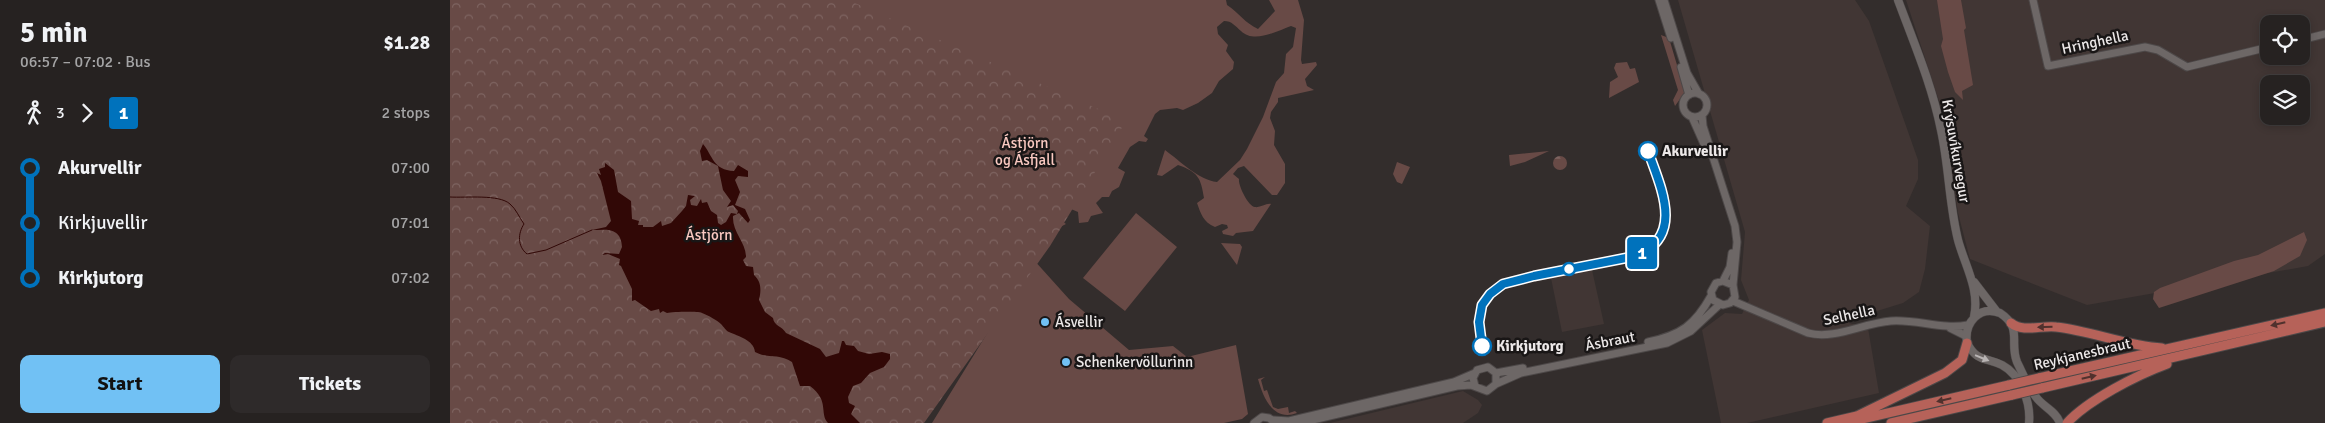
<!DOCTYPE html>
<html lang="en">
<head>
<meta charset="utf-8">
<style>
	:root { --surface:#262221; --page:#2e2a2a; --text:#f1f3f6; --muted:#a4a4a5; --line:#423f3f; --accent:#71c1f4 }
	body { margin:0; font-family:Signika,sans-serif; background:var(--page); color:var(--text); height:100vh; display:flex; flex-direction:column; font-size:19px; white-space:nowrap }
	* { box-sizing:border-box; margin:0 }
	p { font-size:16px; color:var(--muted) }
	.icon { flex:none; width:28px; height:28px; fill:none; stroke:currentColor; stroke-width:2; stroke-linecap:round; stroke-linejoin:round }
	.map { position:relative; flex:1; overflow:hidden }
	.panel { display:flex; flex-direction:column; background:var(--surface); width:450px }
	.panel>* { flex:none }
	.badge { padding:0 10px; border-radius:4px; font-size:18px; line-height:32px }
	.tools { position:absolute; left:1810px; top:15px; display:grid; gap:10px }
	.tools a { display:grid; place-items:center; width:50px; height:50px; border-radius:10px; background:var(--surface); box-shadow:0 2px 8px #0003,0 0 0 1px var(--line); font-size:25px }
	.map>.badge { position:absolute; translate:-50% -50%; box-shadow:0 0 0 2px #fff }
	.legs { display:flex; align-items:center; gap:8px; height:55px; padding:0 20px; font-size:16px }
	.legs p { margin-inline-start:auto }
	.summary { display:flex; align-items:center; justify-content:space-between; height:85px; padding:0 20px }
	h1 { font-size:28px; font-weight:700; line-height:38px }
	.action { display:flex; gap:10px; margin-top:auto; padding:10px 20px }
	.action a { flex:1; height:58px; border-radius:10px; background:var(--accent); color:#111; font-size:20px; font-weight:700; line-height:58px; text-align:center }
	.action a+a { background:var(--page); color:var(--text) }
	ul { padding:0 20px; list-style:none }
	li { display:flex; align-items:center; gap:18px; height:55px; font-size:19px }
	li i { display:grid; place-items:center; width:8px; height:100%; margin:0 6px; background:currentColor }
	li i::after { content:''; width:12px; height:12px; margin:-6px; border:4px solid; border-radius:50%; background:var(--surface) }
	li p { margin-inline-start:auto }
	li:first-child i { background:linear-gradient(#0000 50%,currentColor 0) }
	li:last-child i { background:linear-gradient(currentColor 50%,#0000 0) }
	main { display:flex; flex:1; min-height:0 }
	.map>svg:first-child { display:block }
</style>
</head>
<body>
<main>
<section class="panel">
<div class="summary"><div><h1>5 min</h1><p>06:57 – 07:02 · Bus</p></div><b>$1.28</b></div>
<div class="legs"><svg class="icon" aria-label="walk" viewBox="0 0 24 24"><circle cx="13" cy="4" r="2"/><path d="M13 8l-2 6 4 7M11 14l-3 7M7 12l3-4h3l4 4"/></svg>3<svg class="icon" aria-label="forward" viewBox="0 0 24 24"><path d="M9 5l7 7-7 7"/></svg><b class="badge" style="background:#0072bc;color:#fff">1</b><p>2 stops</p></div>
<ul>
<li><i style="color:#0072bc"></i><b>Akurvellir</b><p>07:00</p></li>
<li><i style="color:#0072bc"></i><span>Kirkjuvellir</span><p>07:01</p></li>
<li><i style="color:#0072bc"></i><b>Kirkjutorg</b><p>07:02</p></li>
</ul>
<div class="action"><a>Start</a><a>Tickets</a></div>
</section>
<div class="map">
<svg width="1875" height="423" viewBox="0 0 1875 423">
	<defs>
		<pattern id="forest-firs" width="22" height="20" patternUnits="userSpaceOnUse" patternTransform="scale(1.25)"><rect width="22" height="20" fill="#684a46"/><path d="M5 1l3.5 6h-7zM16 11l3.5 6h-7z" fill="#7e6461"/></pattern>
		<pattern id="park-crowns" width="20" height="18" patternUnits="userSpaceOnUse" patternTransform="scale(1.25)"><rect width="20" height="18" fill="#684a46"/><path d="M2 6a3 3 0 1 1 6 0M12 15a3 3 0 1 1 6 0" fill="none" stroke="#7e6461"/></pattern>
	</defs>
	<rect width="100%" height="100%" fill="#332d2c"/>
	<!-- built -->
	<path fill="#413634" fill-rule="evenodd" d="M1228,0H1405L1419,21L1468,160V179L1456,206L1480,226L1475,269L1469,292L1453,303L1398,320L1399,323L1418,328L1429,393L1297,423H1271L1252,330L1275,313L1292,314L1299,300L1291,280L1295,232Z
		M1456,0H1875V254L1858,266L1637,305L1520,259L1508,213L1493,113ZM1819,24H1851V56H1819ZM1819,84H1851V116H1819Z
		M1142,270L1154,324L1112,332L1101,278Z
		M1013,391L1028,400L1032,405L1028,413L1013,423H880Z"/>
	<!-- grass -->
	<path fill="#684a46" d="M0,0H776L777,5C789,13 795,23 808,29L825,11L819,0H848L854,20L851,60L852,64L866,62L867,65L855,79L857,86L864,90L828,98V102L821,112L820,118L825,131L824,145L835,164V183L827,195H822L794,166L788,168L783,174L789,179C788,185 798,206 805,207C810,208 816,203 821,204L803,231L786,233L783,236L773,234L772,231L778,228L777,225L772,224L765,227C753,222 751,214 747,203L754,198C751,178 748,172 728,165L712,176L707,175L715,150C730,161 749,180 767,182L790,160L797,149L813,117L826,82L834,73L836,54L843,47L846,28L841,26C827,31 804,44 791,31C785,26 782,21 774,21L767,27L768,34L778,45L776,51L784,62L783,69L769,81L762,93L748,103L733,110L727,108L710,110L705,114L694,136L698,139L696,142L689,141L680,147L668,168L675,172L669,187L662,191L659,197H652L646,203L653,213L641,216L638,222L629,223L628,212L621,209L612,221L616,224L610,227Z
		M1487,0H1511L1516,28L1514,30L1523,85L1512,91L1513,100L1505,92L1498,72L1491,46L1493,39Z
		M1211,35L1219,38L1235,92L1225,106L1223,100L1228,90Z
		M1177,62L1180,69L1185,68L1189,82L1159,98L1160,82L1168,77L1164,68L1166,63Z
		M1099,151L1075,162L1060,166L1059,155Z
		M947,162L960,167L952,184L947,182L943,174Z
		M686,213L727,247L675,311L633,278Z
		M1854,232L1857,240L1850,256L1824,271L1709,308L1703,299L1704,292L1710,288L1784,261L1808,255Z
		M771,243L790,244L792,247L787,265Z
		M583,259L619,299L679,350L723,346L737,357L786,345L798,414L792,419L774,423H482Z
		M815,377L811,380L814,391L817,390L823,407L828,409L838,407L839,413L845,411L847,413C823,422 813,397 808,379Z"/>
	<!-- forest -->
	<path fill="url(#forest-firs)" d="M1103 163a7 7 0 1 1 14 0a7 7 0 1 1-14 0Z"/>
	<!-- park -->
	<path fill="url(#park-crowns)" d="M0,0H398L676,121L600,246L474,423H0Z"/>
	<!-- water -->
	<path fill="#310806" d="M253,144C263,156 263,170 284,171L288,165L298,171V177L288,176L285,180L290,192L285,205L295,209L300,220L298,223L289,213L283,216C282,232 296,242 296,257L293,260L296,266L303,267L304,275C312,282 311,292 309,300L315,312L323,318C324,326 332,326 336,333L370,349L376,357L389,353L392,341H394L396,345L404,346L408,351L419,354L432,352L440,354V359L434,367L420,373L411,383L403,386L398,397L399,403L405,406L401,414L410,423H378C369,413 380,401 360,386H350L342,362C329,353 318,359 305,352C304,340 288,336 279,332C276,331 274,327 271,324C268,321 258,315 252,313C247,311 222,312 217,313L213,311L210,313L209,309L201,311L185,300L182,301V289L171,266L169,265L170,259L158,254L152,255L155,253L169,254L172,247C171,226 155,230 142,230L156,227L161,221L151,181L147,173L151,175L149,169L155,167V163L164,170L168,192L181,201L182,219L189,221L188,225H193V227H203L211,221L212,226L221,223L232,211L236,206L238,195L245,196L240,200L241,205L247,206L251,199L252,203L257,202L261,211L267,215L268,223L271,225L276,222L281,213L287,214L288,211L283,205L277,207L281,201L273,190L268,166L257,160L252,161L250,151Z"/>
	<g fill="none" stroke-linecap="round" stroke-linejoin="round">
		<!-- stream -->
		<path stroke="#310806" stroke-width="1" d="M0,197C16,198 49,194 60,204C66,209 69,217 74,224C68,233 67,246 77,254L96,250L142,230"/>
		<!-- tertiary casing -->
		<g stroke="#4d4848" stroke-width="9">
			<path id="tertiary" d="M1209,0L1221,38
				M1214,0L1237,73L1249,94
				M1583,0L1598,66L1695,47L1708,50L1737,67L1819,47
				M1851,40L1875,34
				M1231,67L1239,95
				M1233 105a12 12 0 1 1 24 0a12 12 0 1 1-24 0Z
				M1252,115L1253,126L1285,226L1287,242L1283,285L1285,297L1280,303L1273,305L1263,300L1261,292L1266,283L1273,281L1283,285
				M1242,117L1254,144
				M1273,281L1280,267L1282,253
				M1283,301L1358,333C1385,340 1413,323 1441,321C1467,319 1492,330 1518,325
				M1500,328L1516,336
				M1198,342C1231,335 1245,325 1261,296
				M1046,373L1073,368
				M1046,384L1071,373L1217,343L1241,331L1269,305
				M823,420L839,421L1004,382L1025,373
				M804,423L812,417L819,418L824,422
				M850,423L1007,386L1021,385L1037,391L1046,384V373L1038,367L1027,370L1023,378L1025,386"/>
		</g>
		<!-- secondary casing -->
		<g stroke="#4d4848" stroke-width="9">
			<path id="secondary" d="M1448,0C1464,43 1482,85 1491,130C1499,166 1499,204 1508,240C1515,266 1530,289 1524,317
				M1524,282L1547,312
				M1579,423C1581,403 1571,375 1552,365C1535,357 1527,362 1517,343C1514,323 1529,305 1550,313C1573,328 1559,342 1567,362C1573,374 1578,387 1586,397C1593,407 1606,411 1610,423"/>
		</g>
		<!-- trunk casing -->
		<g stroke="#4d4848" stroke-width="11">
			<path id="trunk" d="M1561,323C1573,333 1592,325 1606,327C1642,331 1676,346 1712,348
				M1589,378L1875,313
				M1592,388L1875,322
				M1377,423L1407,416L1495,373L1512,360L1517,343
				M1395,423L1559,385
				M1441,423L1562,395
				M1617,423C1638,400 1687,375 1717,364"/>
		</g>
		<!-- tertiary -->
		<use href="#tertiary" stroke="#6d6766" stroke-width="7"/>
		<!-- secondary -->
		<use href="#secondary" stroke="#6d6766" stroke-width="8"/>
		<!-- trunk -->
		<use href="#trunk" stroke="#b66259" stroke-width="9"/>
		<!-- trunk-bridge casing -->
		<g stroke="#4d4848" stroke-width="11" stroke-linecap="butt">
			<path id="trunk-bridge" d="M1559,385L1589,378
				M1562,395L1592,388"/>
		</g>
		<!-- trunk-bridge -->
		<use href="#trunk-bridge" stroke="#b66259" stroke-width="9"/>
	</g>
	<!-- one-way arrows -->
	<defs><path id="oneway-solid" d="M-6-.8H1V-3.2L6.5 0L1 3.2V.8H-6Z" transform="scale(1.25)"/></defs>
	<g fill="#50312d">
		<use href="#oneway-solid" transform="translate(1828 324) rotate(167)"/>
		<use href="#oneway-solid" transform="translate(1595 327) rotate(179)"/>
		<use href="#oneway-solid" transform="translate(1639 377) rotate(-13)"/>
		<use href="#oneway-solid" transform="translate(1494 400) rotate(167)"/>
	</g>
	<use fill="#b9b4b4" href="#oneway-solid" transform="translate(1532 358) rotate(22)"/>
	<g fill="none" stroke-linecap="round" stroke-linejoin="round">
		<!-- line-1 casing -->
		<g stroke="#fff" stroke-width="11">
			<path id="line-1" d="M1032,346L1029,322L1032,305L1040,294L1053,284L1084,276L1186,256C1235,236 1211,188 1198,151"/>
		</g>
		<!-- line-1 -->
		<use href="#line-1" stroke="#0072bc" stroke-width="8"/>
	</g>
	<!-- markers -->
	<g fill="#fff" stroke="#0072bc" stroke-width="2.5">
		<circle cx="1198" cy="151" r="9"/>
		<circle cx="1119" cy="269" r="6"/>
		<circle cx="1032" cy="346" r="9"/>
	</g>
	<g fill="#71c1f4" stroke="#191616" stroke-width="2">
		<circle cx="595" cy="322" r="5"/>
		<circle cx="616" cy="362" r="5"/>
	</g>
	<g text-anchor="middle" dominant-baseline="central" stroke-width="5" stroke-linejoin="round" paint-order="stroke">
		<!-- street labels -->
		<g font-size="15" fill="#ece8e8" stroke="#191616">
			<text transform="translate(1645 42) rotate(-12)">Hringhella</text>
			<text transform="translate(1506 151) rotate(80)">Krýsuvíkurvegur</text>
			<text transform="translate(1399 315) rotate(-12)">Selhella</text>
			<text transform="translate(1160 341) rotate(-11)">Ásbraut</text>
			<text transform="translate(1632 354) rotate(-13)">Reykjanesbraut</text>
		</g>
		<!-- park labels -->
		<g font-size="15" fill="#fac9c1" stroke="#191616">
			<text x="575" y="143">Ástjörn<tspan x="575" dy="17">og Ásfjall</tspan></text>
			<text x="259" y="235">Ástjörn</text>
		</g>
		<!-- stop labels -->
		<g font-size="15" font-weight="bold" fill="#ece8e8" stroke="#191616" text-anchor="start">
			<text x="1212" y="151">Akurvellir</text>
			<text x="1046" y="346">Kirkjutorg</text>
		</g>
		<!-- poi labels -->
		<g font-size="15" fill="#ece8e8" stroke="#191616" text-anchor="start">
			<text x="605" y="322">Ásvellir</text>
			<text x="626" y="362">Schenkervöllurinn</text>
		</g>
	</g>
</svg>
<div class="tools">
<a><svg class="icon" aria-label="locate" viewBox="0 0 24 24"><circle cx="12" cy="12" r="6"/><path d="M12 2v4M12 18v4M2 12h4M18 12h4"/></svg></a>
<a><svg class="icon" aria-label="layers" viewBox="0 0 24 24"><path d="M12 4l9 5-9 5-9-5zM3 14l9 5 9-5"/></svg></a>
</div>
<b class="badge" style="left:1192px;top:253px;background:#0072bc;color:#fff">1</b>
</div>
</main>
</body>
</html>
